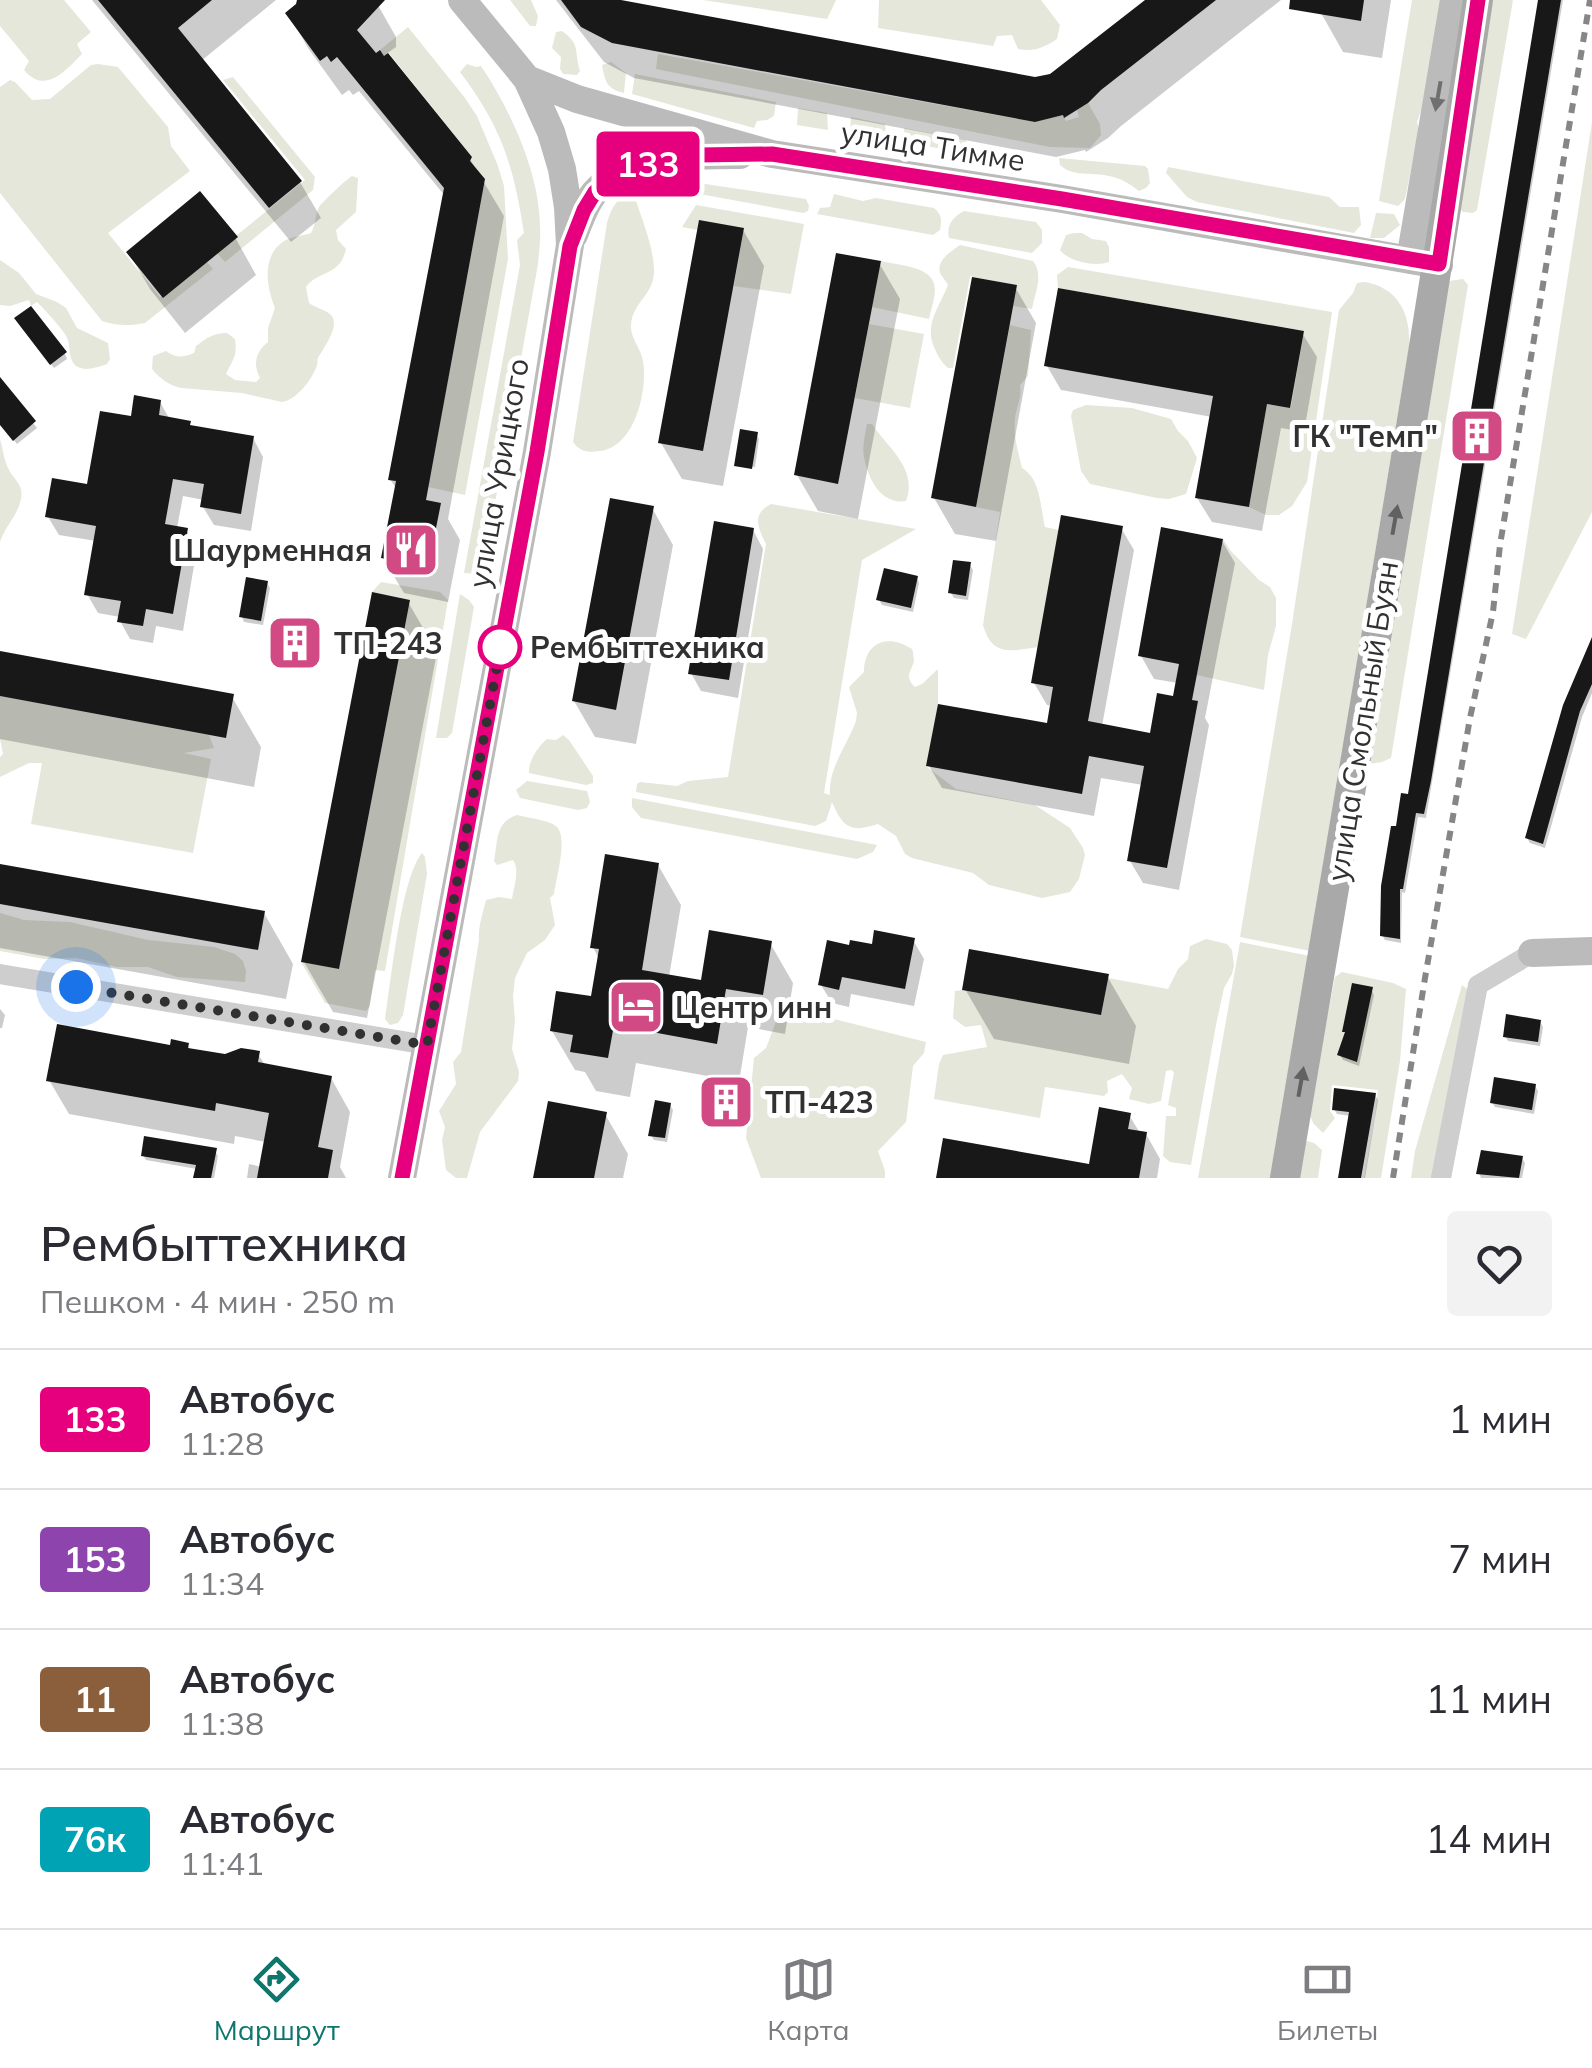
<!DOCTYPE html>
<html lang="ru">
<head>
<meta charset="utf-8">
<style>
	:root { --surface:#fff; --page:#f2f2f3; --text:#2b2b33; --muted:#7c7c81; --line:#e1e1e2; --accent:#0f766e }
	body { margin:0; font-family:Mulish,sans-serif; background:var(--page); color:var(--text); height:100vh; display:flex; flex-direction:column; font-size:38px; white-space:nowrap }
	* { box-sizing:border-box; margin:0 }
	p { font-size:32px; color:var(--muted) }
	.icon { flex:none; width:55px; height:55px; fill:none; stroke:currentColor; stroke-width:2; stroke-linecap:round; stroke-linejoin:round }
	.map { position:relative; height:1178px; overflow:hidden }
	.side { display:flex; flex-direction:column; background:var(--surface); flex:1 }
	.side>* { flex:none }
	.badge { padding:0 20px; border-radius:8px; font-size:35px; line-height:65px }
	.you { position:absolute; width:50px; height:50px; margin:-25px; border:8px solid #fff; border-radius:50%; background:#1a73e8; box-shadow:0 0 0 15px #1a73e833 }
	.map>.badge { position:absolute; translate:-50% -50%; box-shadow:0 0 0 5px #fff }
	.round { display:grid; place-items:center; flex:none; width:105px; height:105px; border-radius:10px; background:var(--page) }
	.summary { display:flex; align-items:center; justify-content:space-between; height:170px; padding:0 40px }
	h1 { font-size:48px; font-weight:600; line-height:75px }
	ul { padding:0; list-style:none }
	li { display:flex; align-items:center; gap:30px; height:140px; padding:0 40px; border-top:2px solid var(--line) }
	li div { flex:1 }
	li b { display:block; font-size:38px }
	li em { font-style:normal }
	li .badge { min-width:110px; font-weight:700; text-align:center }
	.tab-bar { display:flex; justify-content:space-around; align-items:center; height:140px; border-top:2px solid var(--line); background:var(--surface); font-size:28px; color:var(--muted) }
	.tab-bar a { display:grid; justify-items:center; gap:5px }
	.tab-bar .active { color:var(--accent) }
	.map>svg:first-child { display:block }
</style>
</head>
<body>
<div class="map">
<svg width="1592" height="1178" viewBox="0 0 1592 1178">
	<rect width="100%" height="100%" fill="#fff"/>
	<!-- green -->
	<path fill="#e5e7db" d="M0,0H64L91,32L77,44L82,54C65,71 45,95 24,70L29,61L0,26Z
		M510,0H531L538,16L536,26H530Z
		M703,0H836L827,19Z
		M879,0H1041L1060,25L1057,39C1043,48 1035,52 1018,49L1012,35L997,36L993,46L878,28Z
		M1412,0H1441L1422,108L1417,122L1419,130L1405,199L1398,206L1379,201Z
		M1492,0H1513L1477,210L1473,213L1463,212L1459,208Z
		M408,27L465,98L477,116L498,166L504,186L508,259L465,495L428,487L485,179L470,161L472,157L389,53L384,56L380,50Z
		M562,31C581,44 574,52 580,71L577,75L563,74L560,69L561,57L552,48L556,32Z
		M658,54L1035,122L1063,115L1066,121L1079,117L1077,110L1088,103L1100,124L1101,135L1090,148L1050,147L656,69Z
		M611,62L626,73L624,93C607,89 605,82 602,65Z
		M98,64L118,67L168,127L171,146L190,171L108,233L160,297L206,261L213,269L145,323C132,326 115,326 102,321L0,193V87L10,80L15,82L32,100L50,99L91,65Z
		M467,64L476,67L481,66C510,109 539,172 540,225C541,238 539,252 538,264L484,564L477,574L464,573L520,265L517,240L524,233C513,164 502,128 460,72Z
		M635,74L776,102L774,116L767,120L757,121L754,128L632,94Z
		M233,77L315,177L313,190L225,262L216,252L305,180L223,80Z
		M798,108L827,113L828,130L797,125Z
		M851,117L885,124L887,140L850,133Z
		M1592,122V512L1526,639L1512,634Z
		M904,128L966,140L969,153L905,143Z
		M1059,158L1145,166L1148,169L1150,183L1146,188L1139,191C1130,184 1121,178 1109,176C1092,172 1072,177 1060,165Z
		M1168,167L1329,197L1340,207H1359L1361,225L1354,233L1197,202L1187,197L1166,173Z
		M352,176L358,178L356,212L336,230L338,240L346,249C340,277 318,270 306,287L309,303C314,307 328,311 331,315C340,325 326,344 321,353C314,363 320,357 316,368C310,382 296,400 282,402L242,393L181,388C169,385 160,379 152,369L153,356L166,351C176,358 183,358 194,353L196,346C207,338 213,333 227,333L235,339C238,355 232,361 226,374L235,380L256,382L260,378C253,365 255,352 268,342V328L275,308C266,286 261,254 286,240C294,236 303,236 311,233C316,224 315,215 319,207C322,202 348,178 352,176Z
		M665,178L806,199L809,206L808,211L803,213L672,189Z
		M631,193L634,194C641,218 653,244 654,269C655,295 632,302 631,325C630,338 641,348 643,361C648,390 635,447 600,451C589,453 580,452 573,442L607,223C611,210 616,197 631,193Z
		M834,194L863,201L876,198L934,208C942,215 942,220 940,230L933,235L817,214L820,208L830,207Z
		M696,205L804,224L791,294L734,286L744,228L698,230L682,227Z
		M964,211L1036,222L1042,230V243L1032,253L949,238C946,225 953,217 964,211Z
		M1376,213L1394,214L1400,225L1384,238H1370Z
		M1074,233H1082L1092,239L1106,241L1109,247V262C1096,267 1069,262 1060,250L1066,235Z
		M960,245L1033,261C1044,275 1035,293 1032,309L1013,306L1016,285L972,277V275L970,277L953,368H948C941,362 938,356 934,347C924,324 940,306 948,285C946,281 942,277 940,273C936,260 952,251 960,245Z
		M0,260L19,273L36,294L57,302L66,308L77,328L108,343L110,359L107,364C96,368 76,375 71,358C68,349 71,343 65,334C57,323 47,312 37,302L31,306L29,300L10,306L0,305Z
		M881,261C896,265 930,266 934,284C937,294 931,309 929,319L872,307Z
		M1068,267L1332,312L1307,482L1292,506L1279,515H1266L1249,507L1267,404L1291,408L1304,331L1058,288L1057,275Z
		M1463,279L1468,285L1391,758L1382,762L1369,764L1449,281Z
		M1364,282C1398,287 1411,314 1409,346L1310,951L1240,937L1292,624L1339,310L1353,293L1357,283Z
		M869,324L924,334L910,408L855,398Z
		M1010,325L1031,330L1028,376L1020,385C1022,398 1017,405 1015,418C1013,435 1018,451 1022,468C1041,479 1040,506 1045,527L1059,530L1038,647C1011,651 992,657 983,625L1000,512L976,507Z
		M1086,405L1132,408L1171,419L1178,431L1188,441L1197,458L1186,494L1169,499L1157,498L1090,484L1081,471L1071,416L1073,410Z
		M867,424H872C889,449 918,469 906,501C881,505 868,479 864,457C862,446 865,435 867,424Z
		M0,439C3,449 4,461 9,470C17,484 26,486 19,506C14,519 4,529 0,542Z
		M771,504L916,529L862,560L824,793L830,795C828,768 847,746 856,721L857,713L849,687L864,672C864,642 888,633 912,649C913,650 914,660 914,661C911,672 904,677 915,687L922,684L938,669V704L927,767L956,789L1035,805L1070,828L1083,848L1085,855L1079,879L1070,892L1042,898L989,885L973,873L912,858L905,854L896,836L878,824C851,833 843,828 832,802L826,821L815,826L636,792L637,784L640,782L677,786L688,781L728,777L766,544C758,528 751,514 771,504Z
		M1223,539L1230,550L1259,580L1270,587L1276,598V626L1268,655L1264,690L1197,675Z
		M381,582L440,592L448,600L385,971L375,970L370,1006L366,1011L325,1003L301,962L339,969L410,600L372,592Z
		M460,594L469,600L474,607L452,733L447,738H436Z
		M0,696L209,735L214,748L184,753L211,759L193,853L31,824L42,763H29L0,777V757L3,754L0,739Z
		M563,735L569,740L593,776V783L586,785L529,773C528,762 538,746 547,739L556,740Z
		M527,781L587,791L590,802L587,808L578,810L520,798L516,790Z
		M632,798L877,845L873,852L857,859L641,818L632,807Z
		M517,815C528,818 550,820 557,827C568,838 556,879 554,894L550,898L555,925L545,940L527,953L515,978L513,996L515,1021L512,1049L519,1072L518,1081L480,1132L467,1178H456L446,1170L442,1140L445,1127L439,1111L456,1084L453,1062L461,1052L479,940C478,927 483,912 486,900L499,897L512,899C514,886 520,870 513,860L497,865L494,861C498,841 495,822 517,815Z
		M422,853L425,857L427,874L403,1015L398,1023L390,1025L385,1019C391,982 401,878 422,853Z
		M0,913L24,920L70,922L148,940L214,947L235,954L243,961L246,971L245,982L177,977L148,967H117L76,958L44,959L0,951Z
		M1206,939L1227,944L1232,950L1234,966L1232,974L1224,988L1216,1025L1191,1165L1170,1162L1163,1156L1166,1116H1176V1108L1168,1105L1174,1072L1171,1070L1166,1071L1161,1101L1149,1104L1129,1099L1132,1088L1122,1074L1107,1081L1108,1092L1104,1096L1045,1087L1040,1118L934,1099L939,1064L943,1055L987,1047L981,1025L965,1027L953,1018L955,991L962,990L1101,1014L1108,978L1168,989L1178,969L1188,959L1190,946Z
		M1240,942L1310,956L1271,1178H1198Z
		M1342,972L1393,983L1406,989L1400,1061L1381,1178H1364L1375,1117L1378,1090L1332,1085L1330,1111L1335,1118L1323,1133L1313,1123L1309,1112L1335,977Z
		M1462,985L1470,991L1432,1178H1411L1415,1151Z
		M782,1006L926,1042L924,1053L913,1066L906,1122L878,1151L885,1171V1178H761L746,1138L754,1058L766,1048Z
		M1307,1141L1314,1143L1322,1150L1318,1178H1299L1304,1143Z"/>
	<!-- shadow -->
	<path fill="#0003" d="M92,0H276L201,61L300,182L321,218L291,242Z
		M299,0H375L396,37V47L386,54L470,159L504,216L448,519L460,540L448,602L404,593L383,558L397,490L390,479L445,196L359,91L353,95L349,90L342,95L308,48L288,13L299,5Z
		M556,0H614L1035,79L1051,76L1149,0H1281L1121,126L1108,138L1086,152L1085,150L1056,157L634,78L604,62Z
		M1323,0H1391L1382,58L1343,52L1321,13Z
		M1541,0H1563L1426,818L1418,817L1405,893L1402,892L1401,943L1385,940L1382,935L1410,797Z
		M743,230L764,266L723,486L682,479L661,443Z
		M236,239L256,275L185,333L150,289L129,253Z
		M879,263L900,299L858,519L818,511L797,475Z
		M1015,287L1036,323L996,541L955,534L934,498Z
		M20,324L65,354L67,359L54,368Z
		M1302,333L1317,357L1304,432L1281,428L1262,531L1212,522L1197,498L1212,417L1061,390L1047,366Z
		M0,381L37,428L17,444L0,423Z
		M160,402L170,420L189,423L192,428L253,438L263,457L251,531L214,525L203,507L204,500L183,496L177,528L186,530L197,548L183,631L156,626L153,643L130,639L120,621V617L98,613L87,594L96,541L59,535L48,517L90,487L133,419Z
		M756,434L759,439L755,467L737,464Z
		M652,508L673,545L636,744L595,737L574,701Z
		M1121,528L1134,550L1102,726L1152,736L1175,699L1178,683L1154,679L1141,656L1222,541L1235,563L1205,718L1209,725L1179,890L1143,883L1130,861L1143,785L1101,778L1094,816L942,788L929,766L1049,726L1053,706L1047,705L1034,683Z
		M753,530L763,549L738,698L701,691L691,673Z
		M970,565L973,570L968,600L954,598L951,593Z
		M917,578L919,583L913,612L882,605L879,600Z
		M267,583L270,588L263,625L244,622L242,617Z
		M408,602L437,652L367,1018L333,1012L304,962Z
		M305,629L308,634L304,666L289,664L286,659Z
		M1592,644V693L1582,717L1545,848L1530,843L1527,838Z
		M0,653L232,697L261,747L254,787L0,739Z
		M658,865L681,905L669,977L703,983L770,943L793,983L785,1034L748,1027L739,1082L735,1081L739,1089L733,1123L716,1120L724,1079L636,1063L630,1097L596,1091L585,1072L575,1070L552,1031L593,999L599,959L593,947Z
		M0,867L264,913L293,964L286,999L0,948Z
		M913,940L924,959L914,1006L851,994L849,1007L832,1003L821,985L851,948Z
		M1107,976L1136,1026L1129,1064L994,1039L965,989Z
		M1371,989L1374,995L1359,1066L1343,1060L1340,1055L1347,1035L1344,1031Z
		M0,1009L5,1015L2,1028H0Z
		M1540,1022L1543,1027L1540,1046L1508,1041L1505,1036Z
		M188,1045L191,1051L225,1057L258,1054L265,1065L331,1078L350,1112L340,1167L346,1178H247L249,1164L262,1167L266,1142L235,1136L234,1144L69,1114L49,1080Z
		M1535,1086L1538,1091L1534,1114L1495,1107L1492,1102Z
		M1375,1095L1378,1100L1365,1178H1341L1351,1116L1337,1114L1334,1109Z
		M550,1104L605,1114L628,1154L623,1178H536Z
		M670,1105L673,1110L667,1142L654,1140L651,1135Z
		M1129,1115L1140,1133L1146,1134L1160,1159L1157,1178L939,1177L1091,1167Z
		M215,1151L218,1156L214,1178H196L197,1169L146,1160L143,1155Z
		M1522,1158L1525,1163L1522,1178H1481L1479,1173Z"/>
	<!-- building -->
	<path fill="#181818" d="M98,0H212L178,28L302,181L269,208Z
		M297,0H385L357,30L376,53L380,50L384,56L388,53L472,157L470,161L485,179L426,500L441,503L428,568L381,558L396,481L388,480L444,188L337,57L331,62L327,56L320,61L285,13L296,4Z
		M561,0H621L1035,77L1050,74L1145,0H1216L1101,90L1088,103L1064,118L1063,115L1035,122L612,43L581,27Z
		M1290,0H1364L1361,21L1289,9Z
		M1538,0H1561L1431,781L1424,814L1416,813L1403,889H1400V939L1380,936L1381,886L1391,826H1396L1401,793L1408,794Z
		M200,191L238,237L163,298L126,252Z
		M699,220L744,228L703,451L658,443Z
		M836,253L881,261L838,484L794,475Z
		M972,277L1017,285L976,507L931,498Z
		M1058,288L1304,331L1290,408L1267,404L1249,507L1195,498L1213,396L1044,366Z
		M31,306L67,352L50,365L14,318Z
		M0,377L36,421L13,441L0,425Z
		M134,395L161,400L159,415L191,421L190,425L254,436L241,514L200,507L204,484L173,479L165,524L188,528L173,614L146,609L143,626L117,622L121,601L84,595L96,526L45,517L52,478L87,484L100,411L131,416Z
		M740,429L758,432L752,469L734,466Z
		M610,498L654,506L616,710L572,701Z
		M1061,515L1123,526L1088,721L1150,733L1157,693L1173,696L1179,664L1138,656L1161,527L1223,539L1192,700L1198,701L1167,868L1127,861L1144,766L1089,756L1082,794L926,766L938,704L1047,723L1053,687L1031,683Z
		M714,521L754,528L729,680L688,674Z
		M953,560L971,562L966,596L948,593Z
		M884,568L918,576L911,608L876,600Z
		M246,577L268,581L261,621L239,617Z
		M372,592L410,600L339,969L301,962Z
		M288,624L307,627L302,662L283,659Z
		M1592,637V684L1580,711L1543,844L1525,838L1563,705Z
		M0,651L234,694L226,738L0,696Z
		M605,854L659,863L642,970L701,980L709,930L772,941L763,995L726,989L717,1044L614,1025L608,1058L570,1052L573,1035L550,1031L556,991L591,996L599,949L590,948Z
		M0,864L265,911L258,950L0,904Z
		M874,930L915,938L905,989L842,977L839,990L818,985L827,940L849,945L850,940L872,944Z
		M969,949L1109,974L1101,1015L962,990Z
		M1352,983L1373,987L1357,1062L1337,1055L1345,1032H1342Z
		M1506,1014L1541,1020L1538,1042L1503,1037Z
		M57,1024L170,1045L171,1039L189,1043L188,1048L225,1054L241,1048L260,1051L258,1062L332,1076L318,1147L333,1150L328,1178H257L269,1113L216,1103L215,1111L46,1081Z
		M1494,1077L1536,1084L1532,1110L1490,1103Z
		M721,1079L738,1082L730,1125L713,1122Z
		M1334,1088L1376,1093L1361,1178H1338L1349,1112L1332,1110Z
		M655,1100L671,1103L665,1138L648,1136Z
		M548,1101L607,1112L594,1178H533Z
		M1099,1107L1131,1113L1128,1129L1147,1132L1139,1178H936L943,1138L1089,1164Z
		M144,1136L217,1148L211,1178H193L196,1165L141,1156Z
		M1481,1150L1523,1156L1519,1178L1476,1174Z"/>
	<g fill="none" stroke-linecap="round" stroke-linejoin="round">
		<!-- street -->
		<path stroke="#cecece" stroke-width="20" d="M0,974L427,1045
			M1441,1178L1478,985L1532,953"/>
		<!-- secondary -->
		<path stroke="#bbb" stroke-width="28" d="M462,0L527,79L577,99L772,154L1062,199L1439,265
			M574,235C580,220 585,204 595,192C628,155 696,155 740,155
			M1410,260L1454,0
			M1532,953L1592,951
			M402,1178L537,452L570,245L568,207L562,169L551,132L527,79"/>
		<!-- primary -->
		<path stroke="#a9a9a9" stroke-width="30" d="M1285,1178C1351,786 1419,394 1478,0"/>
		<!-- rail -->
		<path stroke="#868686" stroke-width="6" stroke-dasharray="10 8" stroke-linecap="butt" d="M1393,1178L1425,978L1470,718L1493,612L1500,545L1590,0"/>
	</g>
	<!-- one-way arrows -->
	<defs><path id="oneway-solid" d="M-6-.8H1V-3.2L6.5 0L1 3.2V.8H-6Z" transform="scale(2.5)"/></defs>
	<use fill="#6f6f6f" href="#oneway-solid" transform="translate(1438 96) rotate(100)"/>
	<g fill="#616161">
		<use href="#oneway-solid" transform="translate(1395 520) rotate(-80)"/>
		<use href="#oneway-solid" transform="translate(1301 1082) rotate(-80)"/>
	</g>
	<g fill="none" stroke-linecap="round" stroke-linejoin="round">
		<!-- line casing -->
		<g stroke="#fff" stroke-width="22">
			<path id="line" d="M402,1178L537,452L570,246L584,210L595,192L622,172L658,161L698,155L772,154L1062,199L1439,264L1478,0"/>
		</g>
		<!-- line -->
		<use href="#line" stroke="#e6007e" stroke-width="15"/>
		<!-- walk -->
		<path stroke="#313131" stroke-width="10" stroke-dasharray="0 18" d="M76,987L427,1045L501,645L500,647"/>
	</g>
	<!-- icons -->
	<defs>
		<g id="building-square" transform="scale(2.875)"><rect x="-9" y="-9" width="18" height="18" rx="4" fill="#d14a83" stroke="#fff"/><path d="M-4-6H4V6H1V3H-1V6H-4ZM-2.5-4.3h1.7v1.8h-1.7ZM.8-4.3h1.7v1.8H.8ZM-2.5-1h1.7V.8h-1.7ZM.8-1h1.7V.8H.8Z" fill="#fff"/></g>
		<g id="restaurant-square" transform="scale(2.875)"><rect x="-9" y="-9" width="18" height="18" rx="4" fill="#d14a83" stroke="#fff"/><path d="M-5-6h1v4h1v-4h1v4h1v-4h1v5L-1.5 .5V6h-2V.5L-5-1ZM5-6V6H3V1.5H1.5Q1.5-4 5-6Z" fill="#fff"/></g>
		<g id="hotel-square" transform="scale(2.875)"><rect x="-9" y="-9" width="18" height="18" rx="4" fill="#d14a83" stroke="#fff"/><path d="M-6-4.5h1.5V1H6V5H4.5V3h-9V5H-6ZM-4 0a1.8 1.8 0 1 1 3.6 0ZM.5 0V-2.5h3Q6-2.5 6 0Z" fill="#fff"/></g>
	</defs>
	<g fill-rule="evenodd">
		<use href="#building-square" x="1477" y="436"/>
		<use href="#restaurant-square" x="411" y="550"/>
		<use href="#building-square" x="295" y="643"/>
		<use href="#hotel-square" x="636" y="1007"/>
		<use href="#building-square" x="726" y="1102"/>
	</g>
	<!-- markers -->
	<circle fill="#fff" stroke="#e6007e" stroke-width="5" cx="500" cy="647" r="20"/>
	<g text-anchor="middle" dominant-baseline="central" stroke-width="10" stroke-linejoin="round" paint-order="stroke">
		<!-- street labels -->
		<g font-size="30" fill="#313131" stroke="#fff">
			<text transform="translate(933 146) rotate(9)">улица Тимме</text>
			<text transform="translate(498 473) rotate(-80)">улица Урицкого</text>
			<text transform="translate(1362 721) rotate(-81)">улица Смольный Буян</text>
		</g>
		<!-- poi labels -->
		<g font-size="30" font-weight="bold" fill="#313131" stroke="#fff" text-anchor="start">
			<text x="1438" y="436" text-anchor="end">ГК "Темп"</text>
			<text x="372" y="550" text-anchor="end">Шаурменная</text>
			<text x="334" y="643">ТП-243</text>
			<text x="675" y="1007">Центр инн</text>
			<text x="765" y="1102">ТП-423</text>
		</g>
		<!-- stop labels -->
		<g font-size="30" font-weight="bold" fill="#313131" stroke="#fff" text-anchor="start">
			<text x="530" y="647">Рембыттехника</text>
		</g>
	</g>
</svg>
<div class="you" style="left:76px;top:987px"></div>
<b class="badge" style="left:648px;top:164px;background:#e6007e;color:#fff">133</b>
</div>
<section class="side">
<div class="summary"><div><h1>Рембыттехника</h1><p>Пешком · 4 мин · 250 m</p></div><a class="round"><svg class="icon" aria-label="heart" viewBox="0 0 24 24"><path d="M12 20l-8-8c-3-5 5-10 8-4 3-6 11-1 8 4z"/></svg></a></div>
<ul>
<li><span class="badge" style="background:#e6007e;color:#fff">133</span><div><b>Автобус</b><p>11:28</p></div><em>1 мин</em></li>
<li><span class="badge" style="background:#8e44ad;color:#fff">153</span><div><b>Автобус</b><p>11:34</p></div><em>7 мин</em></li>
<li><span class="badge" style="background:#8b5e3c;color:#fff">11</span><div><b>Автобус</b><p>11:38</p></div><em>11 мин</em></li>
<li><span class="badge" style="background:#00a3b4;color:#fff">76к</span><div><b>Автобус</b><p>11:41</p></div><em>14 мин</em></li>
</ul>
</section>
<nav class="tab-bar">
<a class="active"><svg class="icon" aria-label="directions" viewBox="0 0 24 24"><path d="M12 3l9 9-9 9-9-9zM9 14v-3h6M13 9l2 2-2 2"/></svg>Маршрут</a>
<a><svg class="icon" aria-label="map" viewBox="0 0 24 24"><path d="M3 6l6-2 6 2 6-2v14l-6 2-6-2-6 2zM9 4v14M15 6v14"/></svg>Карта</a>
<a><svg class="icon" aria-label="tickets" viewBox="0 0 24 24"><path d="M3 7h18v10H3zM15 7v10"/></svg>Билеты</a>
</nav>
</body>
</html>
